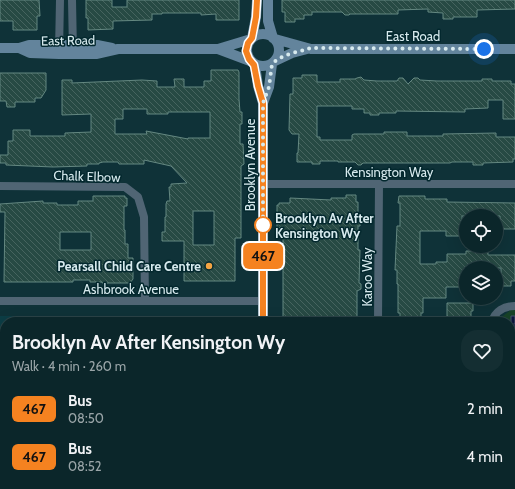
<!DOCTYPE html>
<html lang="en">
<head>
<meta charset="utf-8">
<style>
	:root { --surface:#0b262a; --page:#142e32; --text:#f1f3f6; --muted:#9aa5a8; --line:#2b4347 }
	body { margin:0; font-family:Cabin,sans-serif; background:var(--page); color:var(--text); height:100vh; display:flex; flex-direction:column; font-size:15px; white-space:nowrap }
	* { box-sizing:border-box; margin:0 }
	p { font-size:13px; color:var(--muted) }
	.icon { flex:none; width:22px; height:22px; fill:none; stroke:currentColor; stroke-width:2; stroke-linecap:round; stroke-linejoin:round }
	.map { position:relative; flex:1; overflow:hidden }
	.panel { position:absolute; left:0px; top:317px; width:515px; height:172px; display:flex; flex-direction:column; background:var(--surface); border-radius:16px 16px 0 0; box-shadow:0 4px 16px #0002,0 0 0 1px var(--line) }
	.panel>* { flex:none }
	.badge { padding:0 8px; border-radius:6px; font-size:14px; line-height:26px }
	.controls { position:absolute; left:459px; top:209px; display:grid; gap:8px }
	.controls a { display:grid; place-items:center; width:44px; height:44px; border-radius:50%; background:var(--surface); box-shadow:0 4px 16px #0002,0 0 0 1px var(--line); font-size:20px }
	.you { position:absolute; width:20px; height:20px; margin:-10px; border:3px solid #fff; border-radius:50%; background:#1a73e8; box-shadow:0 0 0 6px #1a73e833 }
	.map>.badge { position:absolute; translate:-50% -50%; box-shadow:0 0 0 2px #fff }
	.round { display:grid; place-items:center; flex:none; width:42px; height:42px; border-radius:16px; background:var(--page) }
	.overview { display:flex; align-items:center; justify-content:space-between; height:68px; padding:0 12px }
	h1 { font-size:19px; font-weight:800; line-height:30px }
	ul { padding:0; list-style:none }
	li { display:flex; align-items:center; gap:12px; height:48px; padding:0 12px }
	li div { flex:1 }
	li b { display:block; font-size:15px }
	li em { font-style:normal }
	li .badge { min-width:44px; font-weight:700; text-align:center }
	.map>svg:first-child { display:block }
</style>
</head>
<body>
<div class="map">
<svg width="515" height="489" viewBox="0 0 515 489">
	<defs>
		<pattern id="park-tufts" width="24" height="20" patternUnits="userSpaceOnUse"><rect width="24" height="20" fill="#174227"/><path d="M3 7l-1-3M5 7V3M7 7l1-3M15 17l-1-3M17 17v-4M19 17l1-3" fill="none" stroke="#385d47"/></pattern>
		<pattern id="water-waves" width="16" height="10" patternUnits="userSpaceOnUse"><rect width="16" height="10" fill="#0b153c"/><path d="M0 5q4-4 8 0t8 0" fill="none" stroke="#2e3758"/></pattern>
		<pattern id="building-back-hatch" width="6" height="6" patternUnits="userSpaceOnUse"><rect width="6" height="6" fill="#274a44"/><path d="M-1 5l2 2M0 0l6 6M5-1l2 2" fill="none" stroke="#46645f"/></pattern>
	</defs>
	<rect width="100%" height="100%" fill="#0f3238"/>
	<!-- built -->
	<path fill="#0c3d45" d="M0,316H15V322H5V484H15V489H0Z"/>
	<!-- park -->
	<path fill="url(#park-tufts)" d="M511,310H515V489H497V484H510V322H500L503,316Z
		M15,316L247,317V322H15Z
		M15,484H248V489H15Z"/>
	<!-- water -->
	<path fill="url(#water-waves)" stroke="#485571" d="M511,316H515V375H511Z"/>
	<!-- building -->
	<path fill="url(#building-back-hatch)" stroke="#648881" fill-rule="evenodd" d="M0,0H39L40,16H37V30H13V21H0Z
		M86,0H112V7H127V0H239V20H216V14L201,15V13H162V14H152V20L113,21V29L88,30V18H86Z
		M282,0H515V9L477,10V17H453V19H443V13L428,12V9L398,10V14H350L349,15H345L342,12H312V15H304V19H295V22H285V12H282Z
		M211,70H238L239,72V99L240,112H242V124H240V144H243L244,164L241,166V238H235V281H184V241H162V232H165V217H166V204L167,201H170L169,187H171V184L187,183L171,166L144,160V164H119L118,162H103L99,163V164H87V166L53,167L6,165V163H0V155H8V141H13V130H30V136H65V133L91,132V114L62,115V80H72V83L142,80L157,81V87H175L174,79H184V87H204V81H211ZM123,109H147V114H168V112H210V138H188V139L146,131L147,134H115V119H123ZM193,211H214V245H193Z
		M0,73H46V90L41,98H35V102H15V107H7L6,101H0Z
		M302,75H317V82H340V79H355L357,78L361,77L364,80L377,81H397L399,78H403L408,84L414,78H418L420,80L437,81H482V79H492V81H511V84H515V119H503V100H488V108L465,109V112L396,111V113H379V115H370V113H364V109H352V106H317V137H320V140H352V135L354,134H384V132H407V136H443V134L496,133V137H515V159H513V162L483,163V165H473V162H452L450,163H363L361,165H358L355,162H338V161H320V164H312V162H297V153H298L299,134H292L289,130L290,94H293V78H302Z
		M346,195H356V202H358V215H360V226H358V250H360L359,283L361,284V289L357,291V322H283V227L277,228V205H279V203H290V198L331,200V198H346Z
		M93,196H125V198H127V206H124V230H125V244H128V258H133V279L130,283H102V282H90V280H73V282H4L5,212H0V204L43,201V203H57V205H78V201H93ZM60,232H91V250H60Z
		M399,196H425V199H447V202L515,203V229H500V216H462V236H446V231H420V264H436V262H447V254H466V251H488V255H515V281H511V286H501V268H466V287H446V298H423V313H421V322H410V317H400V313H398V284H397V270H395L397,226H400V203H398Z
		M447,303H473V311H471V322H447Z"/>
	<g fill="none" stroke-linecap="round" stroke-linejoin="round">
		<!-- street -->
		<path stroke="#506574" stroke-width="8" d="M72,0L73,51
			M59,51L60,0
			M263,184H515
			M0,186L125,187L138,197L144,217L145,301
			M0,301H263
			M378,322L379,184
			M492,322C495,311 504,306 515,306
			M490,489V484"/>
		<!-- secondary -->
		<path stroke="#63849c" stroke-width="10" d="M268,0V21L273,38
			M247 50a16 16 0 1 1 32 0a16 16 0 1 1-32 0Z
			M252,38L256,17L257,0
			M275,39L311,49H515
			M0,48H19L29,45H97L112,48
			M19,48L30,53L59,54H96L118,49H218L251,39
			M218,49L250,61
			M275,61L292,53L307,49
			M255,65L258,86L263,103V322
			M263,103L269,87L272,64
			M263,484V489"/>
	</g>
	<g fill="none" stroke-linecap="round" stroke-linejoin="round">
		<!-- line casing -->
		<g stroke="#fff" stroke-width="9">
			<path id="line" d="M257,0L256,17L252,38L248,43L246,51L249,59L254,65L258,86L263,103V322"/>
		</g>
		<!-- line -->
		<use href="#line" stroke="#f58220" stroke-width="6"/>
		<!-- walk -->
		<path stroke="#d7eaee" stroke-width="4" stroke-dasharray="0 7.2" d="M263,225V228V103L269,87L272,64C282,54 298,52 311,48L484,49"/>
	</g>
	<!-- markers -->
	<circle fill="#fff" stroke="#f58220" stroke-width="2" cx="263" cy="225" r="8"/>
	<circle fill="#f3a443" stroke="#03282e" stroke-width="1.5" cx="209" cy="266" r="4"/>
	<g text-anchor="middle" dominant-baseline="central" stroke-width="3" stroke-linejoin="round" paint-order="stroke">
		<!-- street labels -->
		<g font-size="13" fill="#d7eaee" stroke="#03282e">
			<text x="413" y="36">East Road</text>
			<text transform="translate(68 40) rotate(-1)">East Road</text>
			<text transform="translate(250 165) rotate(-90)">Brooklyn Avenue</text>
			<text x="389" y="172">Kensington Way</text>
			<text transform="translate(87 176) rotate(2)">Chalk Elbow</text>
			<text transform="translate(367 277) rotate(-90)">Karoo Way</text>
			<text x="131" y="289">Ashbrook Avenue</text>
		</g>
		<!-- stop labels -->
		<g font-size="13" font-weight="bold" fill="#d7eaee" stroke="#03282e" text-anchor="start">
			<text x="275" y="218">Brooklyn Av After<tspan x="275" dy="15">Kensington Wy</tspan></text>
		</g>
		<!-- poi labels -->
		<g font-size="13" font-weight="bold" fill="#d7eaee" stroke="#03282e" text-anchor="end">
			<text x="201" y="266">Pearsall Child Care Centre</text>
		</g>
	</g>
</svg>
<div class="controls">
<a><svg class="icon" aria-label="locate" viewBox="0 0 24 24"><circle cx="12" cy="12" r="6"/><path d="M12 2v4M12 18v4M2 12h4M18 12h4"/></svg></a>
<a><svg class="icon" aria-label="layers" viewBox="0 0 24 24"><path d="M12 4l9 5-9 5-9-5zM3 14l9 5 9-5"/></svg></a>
</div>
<div class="you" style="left:484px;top:49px"></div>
<b class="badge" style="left:263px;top:256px;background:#f58220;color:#111">467</b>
<section class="panel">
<div class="overview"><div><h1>Brooklyn Av After Kensington Wy</h1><p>Walk · 4 min · 260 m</p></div><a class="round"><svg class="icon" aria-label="heart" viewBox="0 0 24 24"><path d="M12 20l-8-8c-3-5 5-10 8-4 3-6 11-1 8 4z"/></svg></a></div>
<ul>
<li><span class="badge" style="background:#f58220;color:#111">467</span><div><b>Bus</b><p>08:50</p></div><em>2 min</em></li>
<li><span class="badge" style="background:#f58220;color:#111">467</span><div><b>Bus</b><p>08:52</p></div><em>4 min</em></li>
</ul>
</section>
</div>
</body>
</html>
